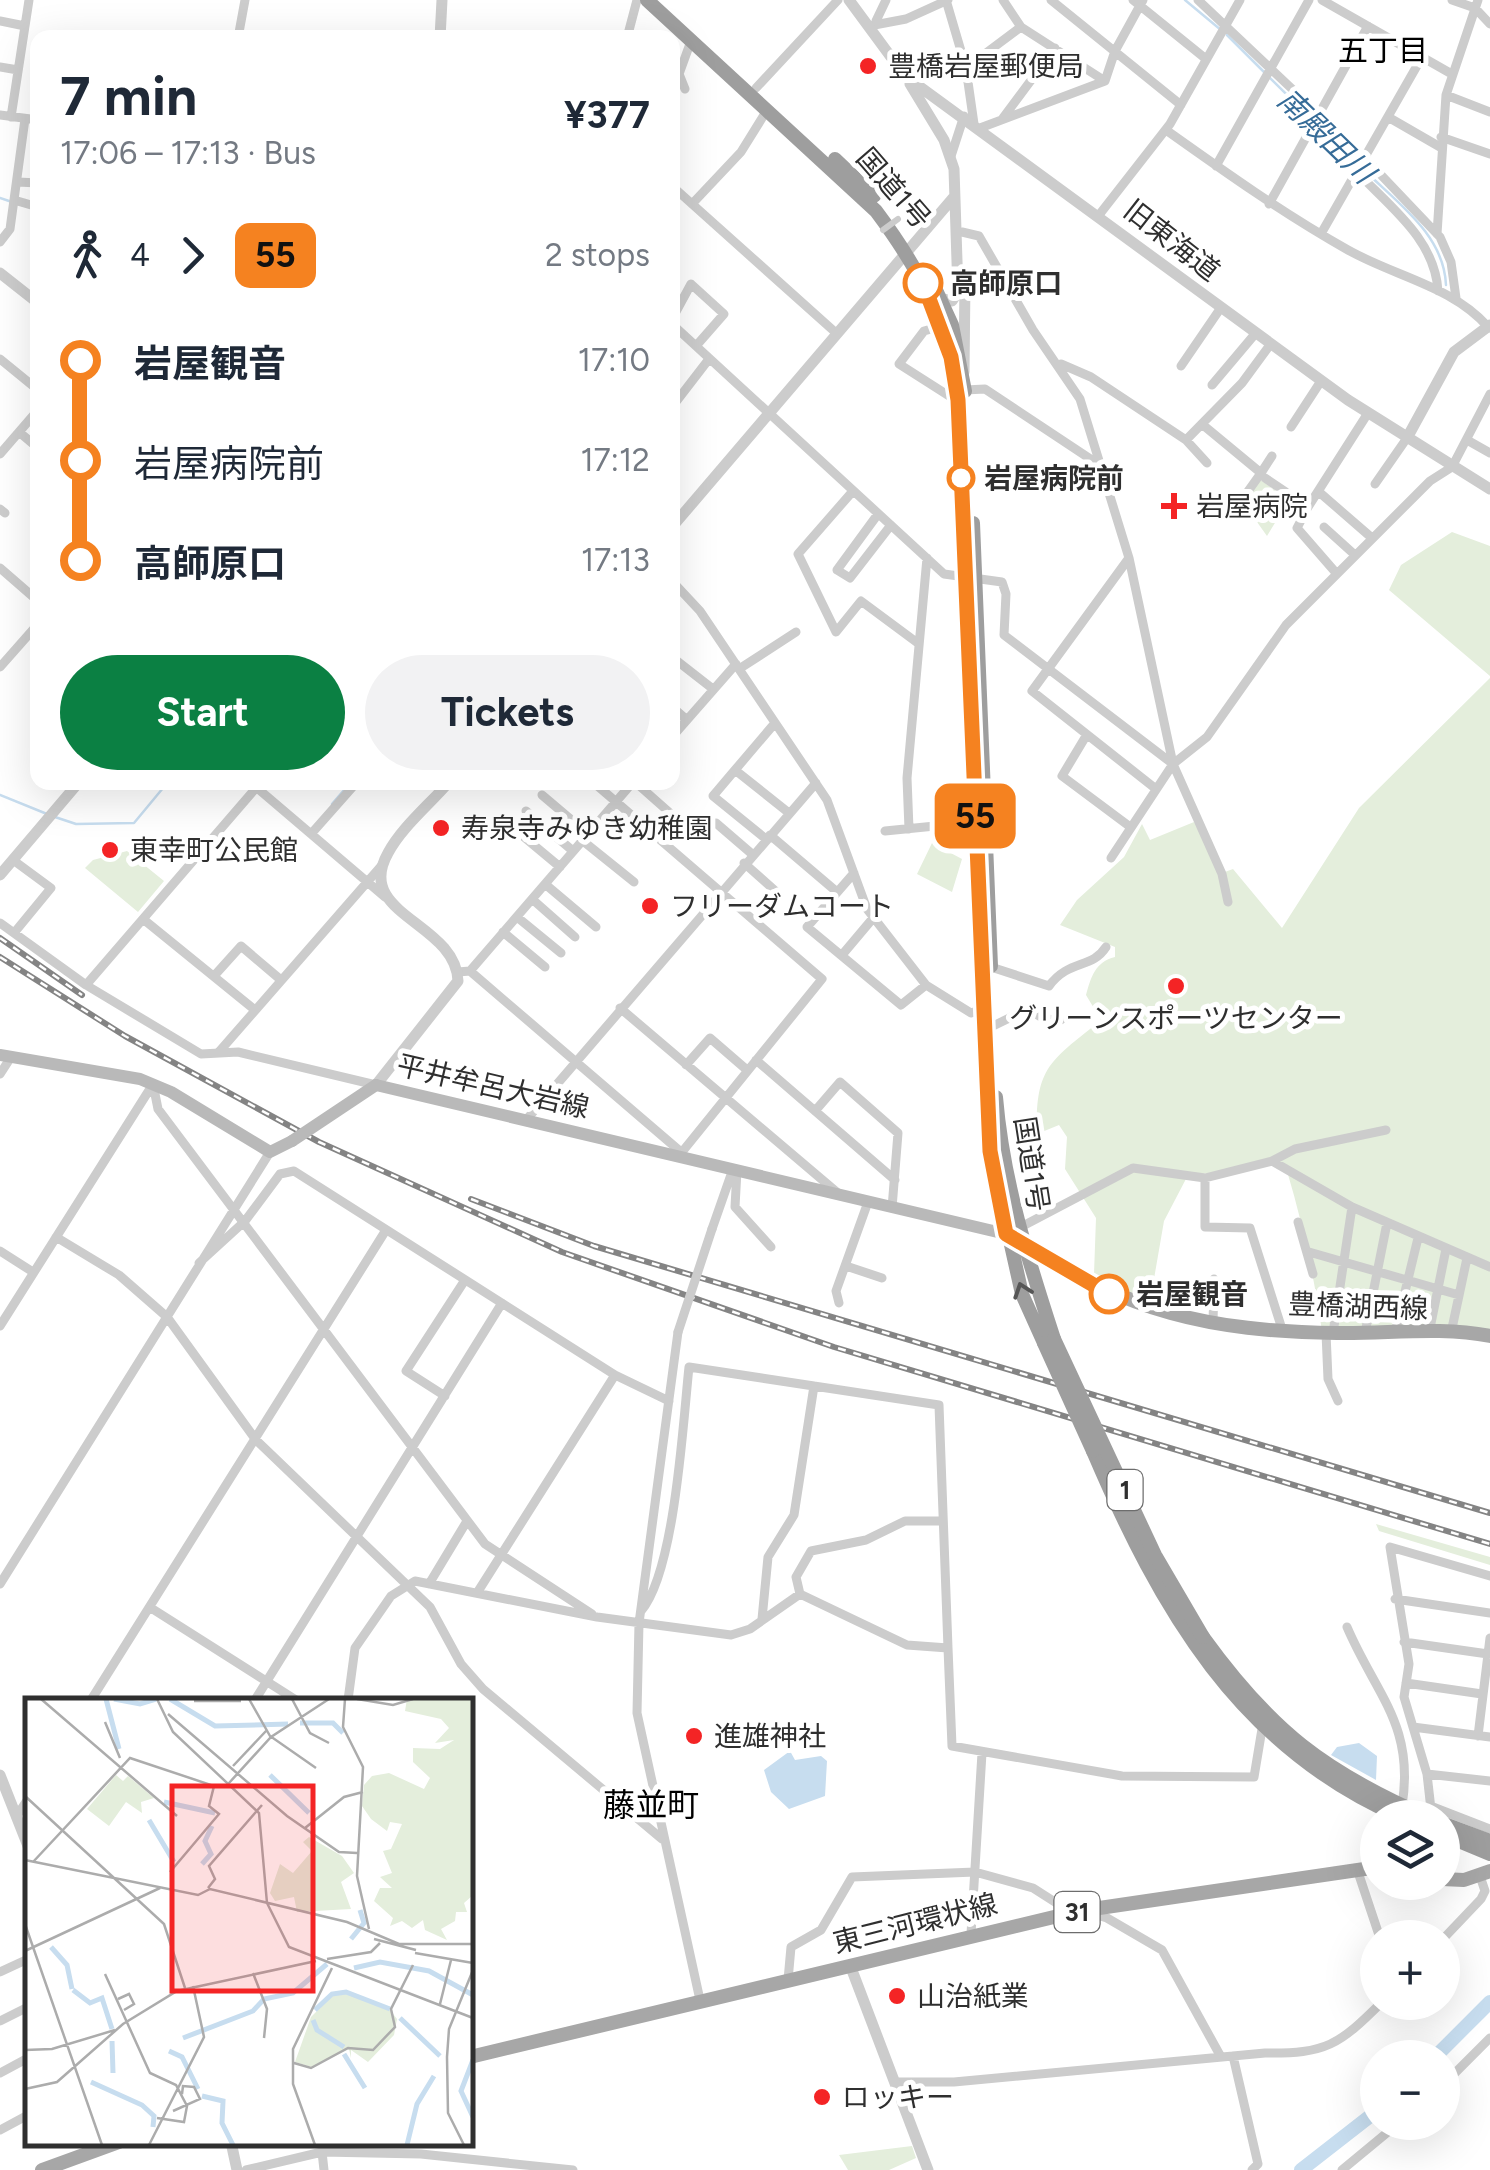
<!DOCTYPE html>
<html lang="en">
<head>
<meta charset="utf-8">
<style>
	:root { --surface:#fff; --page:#f2f2f3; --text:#1f2937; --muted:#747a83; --accent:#0b8043 }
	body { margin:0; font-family:Figtree,"Noto Sans JP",sans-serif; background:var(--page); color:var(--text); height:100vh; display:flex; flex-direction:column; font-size:38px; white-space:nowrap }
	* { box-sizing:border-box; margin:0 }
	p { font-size:32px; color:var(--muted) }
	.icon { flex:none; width:55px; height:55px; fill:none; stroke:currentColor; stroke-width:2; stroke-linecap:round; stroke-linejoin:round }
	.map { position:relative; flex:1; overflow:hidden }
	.drawer { position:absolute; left:30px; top:30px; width:650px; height:760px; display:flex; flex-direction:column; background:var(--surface); border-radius:20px; box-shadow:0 10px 40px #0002 }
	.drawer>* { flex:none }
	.badge { padding:0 20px; border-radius:15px; font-size:35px; line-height:65px }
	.controls { position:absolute; left:1360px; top:1800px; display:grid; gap:20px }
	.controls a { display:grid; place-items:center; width:100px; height:100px; border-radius:50%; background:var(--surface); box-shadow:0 10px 40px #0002; font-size:50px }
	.map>.badge { position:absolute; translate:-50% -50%; box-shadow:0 0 0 5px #fff }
	.legs { display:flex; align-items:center; gap:15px; height:110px; padding:0 30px; font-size:32px }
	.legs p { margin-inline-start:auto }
	.summary { display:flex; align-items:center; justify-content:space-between; height:170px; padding:0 30px }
	h1 { font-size:55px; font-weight:700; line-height:75px }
	.action { display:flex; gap:20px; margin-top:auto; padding:20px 30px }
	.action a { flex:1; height:115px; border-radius:60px; background:var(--accent); color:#fff; font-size:40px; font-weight:700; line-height:115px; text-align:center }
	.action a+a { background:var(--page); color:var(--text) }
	ul { padding:0 30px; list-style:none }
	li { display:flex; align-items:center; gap:35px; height:100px; font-size:38px }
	li i { display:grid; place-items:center; width:15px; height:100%; margin:0 12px; background:currentColor }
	li i::after { content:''; width:25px; height:25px; margin:-12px; border:8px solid; border-radius:50%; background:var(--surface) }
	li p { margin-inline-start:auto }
	li:first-child i { background:linear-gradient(#0000 50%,currentColor 0) }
	li:last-child i { background:linear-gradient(currentColor 50%,#0000 0) }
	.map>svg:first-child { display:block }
</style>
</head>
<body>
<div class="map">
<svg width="1490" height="2170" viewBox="0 0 1490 2170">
	<rect width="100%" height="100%" fill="#fff"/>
	<!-- green -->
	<path fill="#e4eedc" d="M1259,479L1289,500L1267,536L1252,515L1262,501L1250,492Z
		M1452,532L1490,546V676L1389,590L1401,565Z
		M1490,678V1336L1322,1331C1314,1277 1303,1224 1287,1171L1272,1161L1187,1177L1164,1221L1150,1302L1094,1274L1096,1218L1065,1169L1067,1137L1059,1125L1037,1134C1035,1066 1051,1061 1101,1020L1086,995C1091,977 1095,962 1115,957V947L1060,925L1077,900L1124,857L1142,824L1150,840L1194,822L1222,873L1233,869L1282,928L1359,808Z
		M932,843L962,859L952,892L917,874Z
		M127,851L164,881L138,912L85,868L93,860Z
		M1376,1524L1490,1557V1565L1379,1531Z
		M912,2146L916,2158L889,2170H848L839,2155Z"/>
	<!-- water -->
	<path fill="#c7ddef" d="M1359,1743L1377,1756L1376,1780L1331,1755L1337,1747Z
		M790,1751L795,1760L821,1756L827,1761L825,1796L789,1809L771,1792L764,1770Z"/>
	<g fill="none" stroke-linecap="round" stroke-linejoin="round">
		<!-- stream -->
		<path stroke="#c7ddef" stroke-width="2.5" d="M1185,0L1221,30
			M1227,35L1264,72
			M1269,77L1356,163
			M1362,168C1396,202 1444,234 1446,285
			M0,198L12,202
			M0,795L47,814
			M332,804L351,782
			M55,817L76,824L134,823L168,782"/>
		<!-- river -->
		<path stroke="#c7ddef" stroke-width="14" d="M1434,2058L1490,2002
			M1301,2170L1378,2110"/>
		<!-- minor -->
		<path stroke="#ccc" stroke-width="9" d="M946,0L966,68L974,124
			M1051,0L1181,105
			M1133,0L1206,59
			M1198,0L1363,156L1440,237L1451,262L1456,298
			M1322,0L1450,73
			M1452,0L1475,8L1490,24
			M0,21L25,26
			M876,21L886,0
			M869,26L906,19L948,0
			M1021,27L1105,81
			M238,38L245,0
			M627,38L637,0
			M0,67L18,70
			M966,68L1021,27L1003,0
			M756,88L838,0
			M685,89L679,74L691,41
			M1446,95L1490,112
			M0,115L38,120
			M11,117L29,0
			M1388,117L1440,147
			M1003,118L1055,48
			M980,128L1105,81L1115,51L1143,0
			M1166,130C1225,172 1284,214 1348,250C1396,277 1453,286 1489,328
			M1441,137L1490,154
			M951,156L964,116
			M1216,166L1309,0
			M1356,171C1390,207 1435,239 1438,291
			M18,182L38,183
			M672,186L835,332
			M14,200L38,207
			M692,204L741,152L767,110
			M1269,204L1368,26
			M1099,215L1170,124L1240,0
			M962,232L979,236L1033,330L1080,399L1129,558L1173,764L1222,874L1228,902
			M1322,232L1422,57
			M1437,234L1446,95L1478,0
			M0,242L10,229L25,119
			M672,319L691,284L724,314L696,346
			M672,324L944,574L1002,582L1006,594L1004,635L1173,764
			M942,326L924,331L899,364L957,401
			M0,359L38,390
			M1061,364L1091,377L1186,440L1242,383L1270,345
			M1181,366L1220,309
			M1212,385L1255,334
			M965,390L985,389L1101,466
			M672,407L709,359
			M1203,425L1261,473L1272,456
			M1291,427L1321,381
			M19,432L38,448
			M1186,440L1207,463
			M1467,440L1490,453
			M0,454L38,410
			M1265,478L1308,507L1368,413
			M1375,484L1407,438
			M853,491L798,554L836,632L861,601L919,644
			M1319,492L1372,538
			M1246,494L1261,473
			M1308,507L1297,528L1337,574
			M0,509L5,513
			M878,514L837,570L850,578L891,525
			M1324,527L1355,555
			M1129,558L1032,691L1156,789
			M0,568L38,601
			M672,581L700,611L827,800L867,909L926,985L971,1013L983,1009
			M672,657L713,689
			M0,667L38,624
			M739,669L796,632
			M672,707L687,720
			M775,723L735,770L789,813
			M1086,736L1062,776L1129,826
			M672,737L736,664
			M735,770L713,796L766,839
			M250,782L385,897
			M593,782L822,979L678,1157
			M635,782L670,813
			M542,795L588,834
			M526,811L573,851
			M506,822L560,867
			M716,823L752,854
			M909,829L907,778L927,558
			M885,831L975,822
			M311,834L357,782
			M770,835L837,892
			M583,841L634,882
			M1111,858L1173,764L1207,737L1286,625L1430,481L1452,467L1490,394
			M13,860L51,888L14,933
			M744,863L780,895
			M854,873L807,927L901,1005L926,985
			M545,884L596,927
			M532,899L575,937
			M517,917L561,953
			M143,919L255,1010
			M0,923L86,985L201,1054L238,1052L376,1085
			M503,932L545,967
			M842,955L874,917
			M991,967L1049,986C1069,959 1092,969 1106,947
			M470,971L633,782
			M458,972L470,971L681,1152
			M214,976L241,946L281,980
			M86,985L261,782
			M620,1008L839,1194
			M993,1026L1028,1009L1044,1019L1061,1020
			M218,1053L383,864
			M756,1060L895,1180
			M686,1065L710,1038L747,1070
			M0,1074L11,1057
			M153,1084L158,1109L485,1544L592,1614
			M815,1111L840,1082L898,1133L892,1208
			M527,1119L816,783
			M1386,1130L1295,1149L1272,1161L1352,1207L1490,1267
			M737,1170L735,1207L771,1247
			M1205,1178V1227L1250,1228L1282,1329
			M1298,1222L1313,1274
			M712,1229L733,1169
			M1017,1229L1133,1168L1205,1178L1272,1161
			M56,1237L119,1275L167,1317L256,1440L430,1607L461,1664L483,1689L662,1839
			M0,1251L33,1272
			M1309,1252L1459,1295
			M199,1263L245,1221L280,1174L294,1171L615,1375L669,1401
			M846,1266L882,1278
			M839,1303L836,1291L868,1202
			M1213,1324L1214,1279
			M0,1326L153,1084
			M678,1332L639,1623L637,1713L700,2000
			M1326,1333L1328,1379L1338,1401
			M1333,1333L1352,1207
			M1365,1333L1387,1223
			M1395,1333L1418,1238
			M1429,1333L1446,1249
			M1451,1333L1467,1258
			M445,1396L406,1371L465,1280
			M0,1584L270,1152
			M429,1584L467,1521
			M477,1593L615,1375
			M800,1594L796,1577L811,1551L866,1540L905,1521H942
			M1395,1599L1490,1613
			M151,1608L296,1700
			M641,1611C675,1572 683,1422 689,1367L939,1405L948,1648
			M762,1619L768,1557L794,1515L814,1386
			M1347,1627C1376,1695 1415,1725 1402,1806
			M1404,1642L1488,1654
			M1406,1683L1482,1694
			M91,1700L386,1230
			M255,1700L502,1303
			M348,1700L355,1648L391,1596L415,1581L597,1617L731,1635L750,1629L800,1594L907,1645L948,1648L952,1746L1122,1776L1254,1777L1263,1723
			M1413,1727L1490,1737
			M1478,1736L1490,1638
			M1427,1774L1490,1781
			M1433,1807L1490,1829
			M16,1817L28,1799
			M1432,1818L1427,1774L1404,1697L1409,1664L1390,1547L1490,1576
			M1357,1869L1380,1938
			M971,1934L982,1753
			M1442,1940L1481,1899L1485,1891L1480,1876
			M0,1972L28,1959
			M788,1980L791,1947L821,1930L852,1877L975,1872L1033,1888L1058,1904L1107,1918L1162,1950L1221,2057
			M0,2021L28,2007
			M1233,2056L1258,2164L1252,2170
			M0,2073L28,2058
			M895,2082H954L1265,2053C1326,2054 1339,2045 1382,2002
			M1442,2086L1490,2038
			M0,2130L28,2115
			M322,2152L324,2170
			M246,2170L322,2152L421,2154L573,2170
			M1342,2170L1400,2122"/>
		<!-- tertiary -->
		<path stroke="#ccc" stroke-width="11" d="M849,0L905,76L1348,400L1490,489
			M440,38L442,0
			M910,84L944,140L954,169L958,292L952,301L940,298
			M0,273L38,303
			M964,372L965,281
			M1407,438L1454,352L1490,325
			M672,527L953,198
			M0,875L79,782
			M376,1085L458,981C456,922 353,915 388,853C402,827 429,805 449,782
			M0,1775L28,1846
			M850,1965L928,2170
			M231,2142L237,2170"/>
		<!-- secondary -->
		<path stroke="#b9b9b9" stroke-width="12" d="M0,1055L140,1079L171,1092L270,1152L292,1141
			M376,1085L1006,1234"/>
		<!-- primary -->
		<path stroke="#a7a7a7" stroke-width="14" d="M1020,1243C1132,1312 1205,1331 1337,1333C1387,1334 1441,1326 1490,1336
			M1442,1879L1464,1880L1490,1871
			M470,2057L1079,1911L1378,1867
			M42,2170L119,2142"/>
		<!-- trunk -->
		<path stroke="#9e9e9e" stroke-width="14" d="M647,0L876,211C918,267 953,329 957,401L990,1151L1022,1294L1044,1343
			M835,159L874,196
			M935,288L952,325L965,391
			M973,523L991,966
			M996,1097C1003,1182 1028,1259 1054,1339
			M1093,1451C1160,1608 1239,1748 1403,1818
			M1203,1637C1271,1731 1324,1772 1430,1818
			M1442,1823L1490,1841
			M1442,1834L1490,1854"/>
		<!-- rail casing -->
		<g stroke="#848484" stroke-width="6">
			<path id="rail" d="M0,938L82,995
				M0,957L125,1036L319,1142L562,1252L834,1347L1490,1544
				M471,1199L594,1246L1490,1513"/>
		</g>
		<!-- rail -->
		<use href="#rail" stroke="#fff" stroke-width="2.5" stroke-dasharray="8" stroke-linecap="butt"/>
		<!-- pedestrian-bridge -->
		<path stroke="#ccc" stroke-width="6" d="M883,230L898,219"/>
		<!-- minor-bridge -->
		<path stroke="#ccc" stroke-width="9" d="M678,1332L712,1229"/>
		<!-- secondary-bridge -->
		<path stroke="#b9b9b9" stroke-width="12" d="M292,1141L376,1085"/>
		<!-- trunk-bridge -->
		<path stroke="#9e9e9e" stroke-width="14" d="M1054,1339L1155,1555L1203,1637
			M1044,1343L1093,1451"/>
	</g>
	<!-- one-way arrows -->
	<defs><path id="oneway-chevron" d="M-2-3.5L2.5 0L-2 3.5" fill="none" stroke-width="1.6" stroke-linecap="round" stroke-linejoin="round" transform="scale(2.5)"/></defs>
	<use stroke="#565656" href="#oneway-chevron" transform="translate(1022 1290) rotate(-109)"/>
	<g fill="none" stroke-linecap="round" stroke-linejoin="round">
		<!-- line-1 casing -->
		<g stroke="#fff" stroke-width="22">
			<path id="line-1" d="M923,283L951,357L958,400L990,1151L1006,1234L1109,1294"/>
		</g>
		<!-- line-1 -->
		<use href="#line-1" stroke="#f58220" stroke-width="15"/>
	</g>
	<!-- markers -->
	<g fill="#f42425" stroke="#fff" stroke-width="4">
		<circle cx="868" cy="66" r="10"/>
		<path d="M1169 491h10v10h10v10h-10v10h-10v-10h-10v-10h10z"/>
		<circle cx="441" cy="828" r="10"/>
		<circle cx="110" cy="850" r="10"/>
		<circle cx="650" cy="906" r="10"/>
		<circle cx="1176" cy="986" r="10"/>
		<circle cx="694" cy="1736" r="10"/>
		<circle cx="897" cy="1996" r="10"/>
		<circle cx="822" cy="2097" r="10"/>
	</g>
	<g fill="#fff" stroke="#f58220" stroke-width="5">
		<circle cx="923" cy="283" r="18"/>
		<circle cx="961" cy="478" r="12"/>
		<circle cx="1109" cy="1294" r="18"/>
	</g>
	<g text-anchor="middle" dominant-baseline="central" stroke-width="10" stroke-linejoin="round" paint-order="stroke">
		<!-- shield labels -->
		<g fill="#fff" stroke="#6d6d6d" stroke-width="2.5">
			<rect x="1107.5" y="1470" width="35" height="40" rx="8"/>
			<rect x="1054.5" y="1892" width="45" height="40" rx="8"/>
		</g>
		<g font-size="25" font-weight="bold" fill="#2f2f2f">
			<text x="1125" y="1490">1</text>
			<text x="1077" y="1912">31</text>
		</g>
		<!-- poi labels -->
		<g font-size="28" fill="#2f2f2f" stroke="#fff" text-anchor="start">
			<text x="888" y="66">豊橋岩屋郵便局</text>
			<text x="1196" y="506">岩屋病院</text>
			<text x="461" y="828">寿泉寺みゆき幼稚園</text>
			<text x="130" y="850">東幸町公民館</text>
			<text x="670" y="906">フリーダムコート</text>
			<text x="1176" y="1018" text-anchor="middle">グリーンスポーツセンター</text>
			<text x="714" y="1736">進雄神社</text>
			<text x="917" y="1996">山治紙業</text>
			<text x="842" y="2097">ロッキー</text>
		</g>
		<!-- street labels -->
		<g font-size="28" fill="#2f2f2f" stroke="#fff">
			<text transform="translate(894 188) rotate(49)">国道1号</text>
			<text transform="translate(1172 240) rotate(38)">旧東海道</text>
			<text transform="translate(493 1086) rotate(13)">平井牟呂大岩線</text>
			<text transform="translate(1032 1164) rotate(81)">国道1号</text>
			<text transform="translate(1358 1306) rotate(2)">豊橋湖西線</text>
			<text transform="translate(915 1923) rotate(-14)">東三河環状線</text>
		</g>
		<!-- stop labels -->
		<g font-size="28" font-weight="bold" fill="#2f2f2f" stroke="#fff" text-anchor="start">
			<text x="950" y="283">高師原口</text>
			<text x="984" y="478">岩屋病院前</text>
			<text x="1136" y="1294">岩屋観音</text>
		</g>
		<!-- neighbourhood labels -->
		<g font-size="30" fill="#000" stroke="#fff">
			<text x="1383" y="50">五丁目</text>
		</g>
		<!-- water labels -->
		<g font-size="30" font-style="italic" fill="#366c98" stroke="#fff">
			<text transform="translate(1326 136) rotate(44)">南殿田川</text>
		</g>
		<!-- quarter labels -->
		<g font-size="32" fill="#000" stroke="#fff">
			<text x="651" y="1805">藤並町</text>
		</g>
	</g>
	<!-- overview -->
	<g transform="translate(25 1698)">
		<rect width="448" height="448" fill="#fff"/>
		<path d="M382,1H447V198L439,205L442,214H431L430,223L416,231L422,242L400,232L398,222L387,230L377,223L365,228L368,220L349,203L355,190H367L355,179L367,175L358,153L366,151L377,126L365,124L362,133L346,121L337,108L339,87L347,78L364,75L399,91L405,80L388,64V50L415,51L429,42L410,45L424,30L416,21L380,13ZM91,77L98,83L103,78L129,100L116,104L117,115L101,104L84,128L62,111ZM284,139L317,158L329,175L316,184L326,211L272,214L269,199L250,203L245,195L255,166L268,175L287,153L278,144ZM310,295H326L365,312L372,321L369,337L343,364L326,352V360L324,351L287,369L270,364L286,319Z" fill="#e4eedc"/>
		<path fill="none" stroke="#c7ddef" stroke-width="5" d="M81,1L94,51M89,1L115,6L131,1M145,1L190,28L263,26M275,25H308L318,35M245,77L284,115M139,104L190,115M124,122L149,164M177,166L186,156L180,143L187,128M326,241L339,225L335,212M26,249L42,267L47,291M329,270L355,264L404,273L448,297M48,292L65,305L77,300L87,331M290,312L307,296L321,294L365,311M375,320L415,358M288,322L292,332L319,349M158,340L228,313L239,301L268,295L302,266M87,343L88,375M144,353L157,359L173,391M319,356L340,390M448,362L436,393L448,419M66,384L117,407L129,418L128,429M177,398L198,403L197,425L208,447M382,447L392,406L409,378"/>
		<path fill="none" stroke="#acacac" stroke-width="2.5" d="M16,1L152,118M132,1L148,34L234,115L242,205L264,249L448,320M224,1L245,38L291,70M267,1L285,35L304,45M320,1L318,29L338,69L332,178L344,231M332,1L368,7L388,1M169,3H216M143,16L262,118L314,154L332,155M80,24L95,60M208,68L241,33M204,85L246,39L304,1M0,98L139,226L160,290M280,130L319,99L338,94M0,162L173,197L185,191L322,224L374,246H448M8,164L105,60L189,88L184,108L194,116L145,174M183,190L190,181L184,168L237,107M0,226L77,447M349,241L391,252M0,253L135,190M390,255L448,265M302,261L346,254L355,245M228,275L242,311L239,340M80,276L125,375L151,387L162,408L159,424L132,420M93,301L104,296L109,306L99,312M415,306L426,262M0,352L27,351L90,332M269,365L286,370L323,350L348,352L370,329L366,311L388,267M0,391L32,384L98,326L152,293L291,263M148,413L175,401L169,389L158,388L157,396M124,447L179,339L168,288M290,447L268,386V351L307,270M439,447L423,415L422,359L424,331L448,272"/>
		<path fill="#f42425" fill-opacity="0.15" stroke="#f42425" stroke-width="5" d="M147,88H288V293H147Z"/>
		<rect width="448" height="448" fill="none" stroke="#2f2f2f" stroke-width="5"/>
	</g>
</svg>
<div class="controls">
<a><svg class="icon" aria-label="layers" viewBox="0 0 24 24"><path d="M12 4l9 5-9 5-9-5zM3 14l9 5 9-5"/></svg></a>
<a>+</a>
<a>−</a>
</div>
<b class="badge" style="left:975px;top:816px;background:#f58220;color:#111">55</b>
<section class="drawer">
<div class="summary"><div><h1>7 min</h1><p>17:06 – 17:13 · Bus</p></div><b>¥377</b></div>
<div class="legs"><svg class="icon" aria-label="walk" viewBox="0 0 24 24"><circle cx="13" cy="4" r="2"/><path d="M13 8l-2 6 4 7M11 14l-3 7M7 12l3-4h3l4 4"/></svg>4<svg class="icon" aria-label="forward" viewBox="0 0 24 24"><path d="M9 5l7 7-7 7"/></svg><b class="badge" style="background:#f58220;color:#111">55</b><p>2 stops</p></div>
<ul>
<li><i style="color:#f58220"></i><b>岩屋観音</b><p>17:10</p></li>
<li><i style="color:#f58220"></i><span>岩屋病院前</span><p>17:12</p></li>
<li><i style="color:#f58220"></i><b>高師原口</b><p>17:13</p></li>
</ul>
<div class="action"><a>Start</a><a>Tickets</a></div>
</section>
</div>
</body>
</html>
